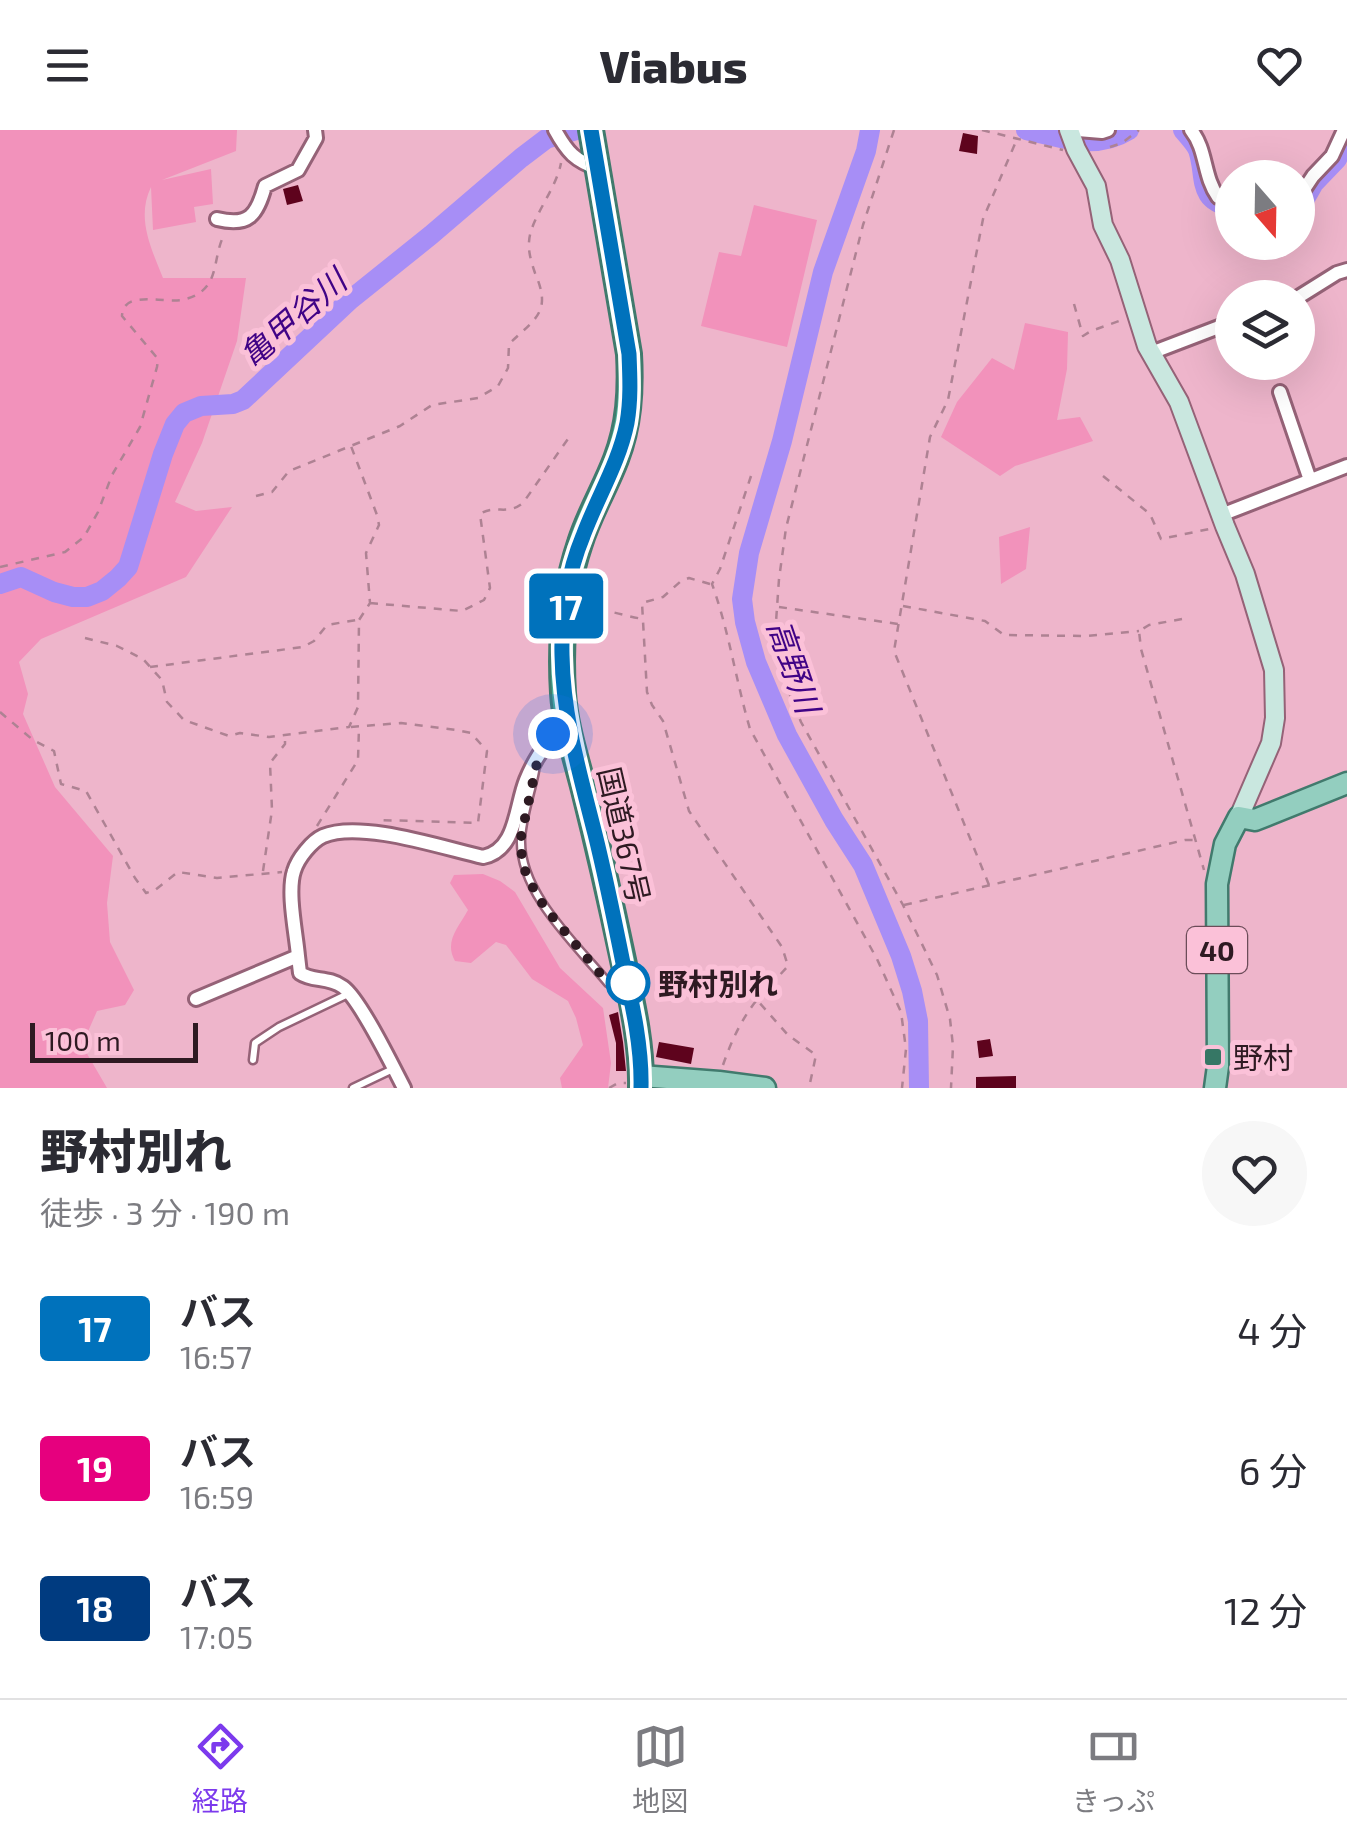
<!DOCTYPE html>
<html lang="ja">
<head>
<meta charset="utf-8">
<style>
	:root { --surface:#fff; --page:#f7f7f7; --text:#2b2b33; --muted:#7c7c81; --line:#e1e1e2; --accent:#7c3aed }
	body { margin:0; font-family:"Exo 2","Noto Sans JP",sans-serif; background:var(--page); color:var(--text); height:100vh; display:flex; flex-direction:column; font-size:38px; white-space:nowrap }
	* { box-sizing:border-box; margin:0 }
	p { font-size:32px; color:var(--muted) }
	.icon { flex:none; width:55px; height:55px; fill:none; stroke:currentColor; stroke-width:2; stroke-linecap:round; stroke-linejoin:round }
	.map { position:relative; height:958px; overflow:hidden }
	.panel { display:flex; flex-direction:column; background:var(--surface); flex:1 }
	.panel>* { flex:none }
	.badge { padding:0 20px; border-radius:8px; font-size:35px; line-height:65px }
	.needle { width:65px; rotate:160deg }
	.tools { position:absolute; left:1215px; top:30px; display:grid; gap:20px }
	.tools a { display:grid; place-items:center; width:100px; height:100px; border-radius:50%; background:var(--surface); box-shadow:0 10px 40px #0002; font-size:50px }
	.scale { position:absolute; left:30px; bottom:25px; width:168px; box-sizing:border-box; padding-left:10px; border:5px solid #2e1a22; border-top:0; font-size:28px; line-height:35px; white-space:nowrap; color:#2e1a22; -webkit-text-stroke:8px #fbc1d8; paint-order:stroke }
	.you { position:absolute; width:50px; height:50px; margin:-25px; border:8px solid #fff; border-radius:50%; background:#1a73e8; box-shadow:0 0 0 15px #1a73e833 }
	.map>.badge { position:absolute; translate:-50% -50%; box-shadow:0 0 0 5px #fff }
	.round { display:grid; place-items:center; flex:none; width:105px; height:105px; border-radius:52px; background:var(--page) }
	.head { display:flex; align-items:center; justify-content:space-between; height:170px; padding:0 40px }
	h1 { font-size:48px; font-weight:800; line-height:75px }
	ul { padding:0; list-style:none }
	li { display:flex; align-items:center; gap:30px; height:140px; padding:0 40px }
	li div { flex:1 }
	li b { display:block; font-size:38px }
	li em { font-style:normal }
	li .badge { min-width:110px; font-weight:700; text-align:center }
	header { display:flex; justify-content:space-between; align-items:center; height:130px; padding:0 40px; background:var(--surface); font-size:45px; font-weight:800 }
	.dock { display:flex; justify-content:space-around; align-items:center; height:140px; border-top:2px solid var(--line); background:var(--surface); font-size:28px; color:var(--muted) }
	.dock a { display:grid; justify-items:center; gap:5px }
	.dock .on { color:var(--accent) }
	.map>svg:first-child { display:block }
</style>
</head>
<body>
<header><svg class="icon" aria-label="menu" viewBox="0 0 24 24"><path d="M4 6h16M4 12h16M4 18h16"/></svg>Viabus<svg class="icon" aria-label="heart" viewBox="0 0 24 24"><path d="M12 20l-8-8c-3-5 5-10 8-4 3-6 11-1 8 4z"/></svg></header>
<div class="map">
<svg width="1347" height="958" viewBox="0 0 1347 958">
	<rect width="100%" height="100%" fill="#eeb5cb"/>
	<!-- green -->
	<path fill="#f292bb" d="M0,0H237L236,21L162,50L211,39L213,74L194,77L196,92L153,100L151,57C136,88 151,118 163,148H246L237,211L202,313L175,372L196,381L232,377L186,447L41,509L19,532L28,564L23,584L55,657L113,726L107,773L110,812L134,860L125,875L97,881L82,915L107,958H0Z
		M754,75L817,90L787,217L701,196L719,122L741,126Z
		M1025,193L1068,202L1067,239L1057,290L1080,287L1093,311L1015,336L1000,346L941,307L957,272L992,228L1014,240Z
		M1030,397L1026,439L1001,454L999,407Z
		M483,744L500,751L515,762L560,838L603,878L611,933L608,958H562L560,948L583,915L576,888L568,871L532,849L506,815L496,812L471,833L455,831C444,812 458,798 468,780L450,753L454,745Z"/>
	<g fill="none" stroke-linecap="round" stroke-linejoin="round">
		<!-- river -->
		<path stroke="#a78ef6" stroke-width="20" d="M870,0L866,21L823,142L782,311L749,423L742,469L745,492L756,532L787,605L834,690L863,735L901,826L912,861L918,891L919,958
			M1026,0C1062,8 1095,21 1129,0
			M1183,0C1188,6 1195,13 1198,20C1207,46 1196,71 1232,77
			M1298,81L1314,53L1337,29L1347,9
			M0,454L21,447L54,462L73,467H87L102,461L118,448L128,437L163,324L175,294L184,283L201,276L233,274L243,270L350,170L431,105L521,28L546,9L577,0"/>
	</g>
	<!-- building -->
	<path fill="#5e031d" d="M963,3L978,6L977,24L959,21Z
		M298,55L303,71L287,75L283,59Z
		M618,882L623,912L626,941H616V913L609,885Z
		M990,909L993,926L979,928L977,911Z
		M659,912L694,918L691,934L656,927Z
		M1016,946V958H976V947Z"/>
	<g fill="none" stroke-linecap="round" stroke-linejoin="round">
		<!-- lane casing -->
		<g stroke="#956277" stroke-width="11">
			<path id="lane" d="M535,641C531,663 522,687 521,709C519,763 576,814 608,853L621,861
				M253,930L255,913L279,897L348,864
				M353,958L393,939"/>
		</g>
		<!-- street casing -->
		<g stroke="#956277" stroke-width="18">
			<path id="street" d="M555,0C567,22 575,31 599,39
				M1078,0L1102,2L1108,0
				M1191,0C1207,20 1203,46 1218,67L1232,69
				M1298,68L1300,60L1303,61L1313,46L1332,26L1344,0
				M217,89C249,97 257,85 265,56L298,40L316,8L315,0
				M1297,168L1337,143L1347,140
				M1151,223L1232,192
				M1280,262L1310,350
				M1221,385L1347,336
				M298,826L300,843C313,852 328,846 343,857C360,869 393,937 404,958
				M196,869L298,826C296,803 287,762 294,741C298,728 312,711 323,706C360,690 443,718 483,727C517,720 515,677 526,650C535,628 548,608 567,594"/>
		</g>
		<!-- secondary casing -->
		<g stroke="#956277" stroke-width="22">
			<path id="secondary" d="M1069,0L1076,19L1096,56L1103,95L1120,130L1147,216L1179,272L1225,396L1245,444L1274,540L1275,588L1271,613L1239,687"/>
		</g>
		<!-- primary casing -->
		<g stroke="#417a6d" stroke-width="25">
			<path id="primary" d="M641,946L719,952L765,958
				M1215,958L1218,936L1217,754L1225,714L1239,687L1255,690L1347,653"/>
		</g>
		<!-- highway casing -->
		<g stroke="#417a6d" stroke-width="28">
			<path id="highway" d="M591,0L629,224C631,261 629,295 616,329C605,358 589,384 580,413C564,460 560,513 563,563C565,596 576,628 584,660C598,716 611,773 623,830C632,872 642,915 641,958"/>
		</g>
		<!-- path -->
		<path stroke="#ae8293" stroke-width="2.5" stroke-dasharray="8 8" stroke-linecap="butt" d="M894,0L863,95L786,398L779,449L776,492L777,519L784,550L801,592L903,775L937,845L950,889L953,916L951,958
			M982,0L1063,20
			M1110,17L1122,13L1139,0
			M1298,89L1302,86L1308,76
			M1074,174L1083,206L1091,201L1122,190
			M751,346L720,439L712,454C729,501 736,551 750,599L877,829L901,882L906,919L902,958
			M1103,346L1150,384L1161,409L1209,399
			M256,366L272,362L289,341L400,296L432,275L478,268L498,256L508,238L509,214C536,188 552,182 535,143C532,134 528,122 529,112C530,89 556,60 561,33
			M0,437L65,422L84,407L98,382L112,345L140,297L157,237L158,229L122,186C123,158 167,175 186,169C222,159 211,128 225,103
			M710,454L689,448L681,451L663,467L642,473L647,562L652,575L663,591L689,681L782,817L788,836L757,870L788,905L816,925L809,958
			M370,473L462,481L484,470L490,458L480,384C496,374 507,386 523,373L570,306
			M903,476L985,491L1004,505L1086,506L1139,501
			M779,477L898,494
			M583,478C599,477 624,486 643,489
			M1182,489L1149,495L1139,501L1141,519L1204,740
			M85,508L117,516L143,529L162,550L167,572L184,590L229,606L240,603L269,607L349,597L358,577L359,490L370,473L366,423L379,395L377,385L351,316
			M150,537L303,517L314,511L327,495L356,490
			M0,582L33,610L54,621L61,654L86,661L135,748L146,763L155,760L178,742L217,748L282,742
			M351,597L401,593L456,600L471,603L487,621L478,693L379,690
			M317,696L358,630L359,597
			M263,741L272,680L270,633L285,614V606
			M989,755L894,521L930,307L948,270L983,89L1017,9
			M904,775L1185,710H1194
			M723,935C731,912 741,890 756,871
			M609,958L618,953H626"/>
		<!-- lane -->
		<use href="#lane" stroke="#fff" stroke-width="6"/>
		<!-- street -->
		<use href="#street" stroke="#fff" stroke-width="12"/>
		<!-- secondary -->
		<use href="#secondary" stroke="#c9e7df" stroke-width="18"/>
		<!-- primary -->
		<use href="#primary" stroke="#93cebf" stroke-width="20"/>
		<!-- highway -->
		<use href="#highway" stroke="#4bae95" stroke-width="22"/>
	</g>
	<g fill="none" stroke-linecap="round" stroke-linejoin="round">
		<!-- line casing -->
		<g stroke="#fff" stroke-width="22">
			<path id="line" d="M591,0L629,224C630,248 631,270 627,293C619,333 597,368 583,406C568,442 561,486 562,525C563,588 580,644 595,704C606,748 615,793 624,838C633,877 642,918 641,958"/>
		</g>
		<!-- line -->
		<use href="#line" stroke="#0072bc" stroke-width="15"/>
		<!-- walk -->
		<path stroke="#2e1a22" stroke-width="10" stroke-dasharray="0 18" d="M553,604L538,628L521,707L522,732L528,749L545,778L608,853L630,866L628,853"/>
	</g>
	<!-- markers -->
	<circle fill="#fff" stroke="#0072bc" stroke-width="5" cx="628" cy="853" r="20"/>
	<rect fill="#367765" stroke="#fbc1d8" stroke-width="4" x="1203" y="917" width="20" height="20" rx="5"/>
	<g text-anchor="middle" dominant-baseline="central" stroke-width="10" stroke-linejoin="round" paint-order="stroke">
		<!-- shield labels -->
		<rect fill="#fbc1d8" stroke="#6c4c59" stroke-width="2.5" x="1187" y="797" width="60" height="46" rx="8"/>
		<g font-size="28" font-weight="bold" fill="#2e1a22">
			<text x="1217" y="820">40</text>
		</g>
		<!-- street labels -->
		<g font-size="30" fill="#2e1a22" stroke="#fbc1d8">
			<text transform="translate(625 705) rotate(77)">国道367号</text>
		</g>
		<!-- stop labels -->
		<g font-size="30" font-weight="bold" fill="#2e1a22" stroke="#fbc1d8" text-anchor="start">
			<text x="658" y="853">野村別れ</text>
		</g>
		<!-- poi labels -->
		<g font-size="30" fill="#2e1a22" stroke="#fbc1d8" text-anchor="start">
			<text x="1233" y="927">野村</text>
		</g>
		<!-- water labels -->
		<g font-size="32" font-style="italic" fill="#400386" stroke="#fbc1d8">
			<text transform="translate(292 187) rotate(-41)">亀甲谷川</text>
			<text transform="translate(795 536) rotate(71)">高野川</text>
		</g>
	</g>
</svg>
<div class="tools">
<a><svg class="needle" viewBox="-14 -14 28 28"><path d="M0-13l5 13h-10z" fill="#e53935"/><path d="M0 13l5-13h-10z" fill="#7c7c81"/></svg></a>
<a><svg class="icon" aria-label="layers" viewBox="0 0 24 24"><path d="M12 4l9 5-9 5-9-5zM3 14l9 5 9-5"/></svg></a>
</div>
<div class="scale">100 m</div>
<div class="you" style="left:553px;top:604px"></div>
<b class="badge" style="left:566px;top:476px;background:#0072bc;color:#fff">17</b>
</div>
<section class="panel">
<div class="head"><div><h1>野村別れ</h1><p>徒歩 · 3 分 · 190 m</p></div><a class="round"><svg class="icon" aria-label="heart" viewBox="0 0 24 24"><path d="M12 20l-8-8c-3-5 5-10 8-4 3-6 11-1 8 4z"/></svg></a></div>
<ul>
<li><span class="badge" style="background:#0072bc;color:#fff">17</span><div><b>バス</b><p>16:57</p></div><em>4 分</em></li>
<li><span class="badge" style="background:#e6007e;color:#fff">19</span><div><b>バス</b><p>16:59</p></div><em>6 分</em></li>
<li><span class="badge" style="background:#003b80;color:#fff">18</span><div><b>バス</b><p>17:05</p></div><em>12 分</em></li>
</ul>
</section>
<nav class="dock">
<a class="on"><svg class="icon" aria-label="directions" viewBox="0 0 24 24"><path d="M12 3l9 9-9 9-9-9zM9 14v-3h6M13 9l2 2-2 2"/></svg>経路</a>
<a><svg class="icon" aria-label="map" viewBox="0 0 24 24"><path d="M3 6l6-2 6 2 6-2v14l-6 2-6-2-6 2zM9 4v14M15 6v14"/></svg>地図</a>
<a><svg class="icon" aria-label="tickets" viewBox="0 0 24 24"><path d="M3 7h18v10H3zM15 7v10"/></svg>きっぷ</a>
</nav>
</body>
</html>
